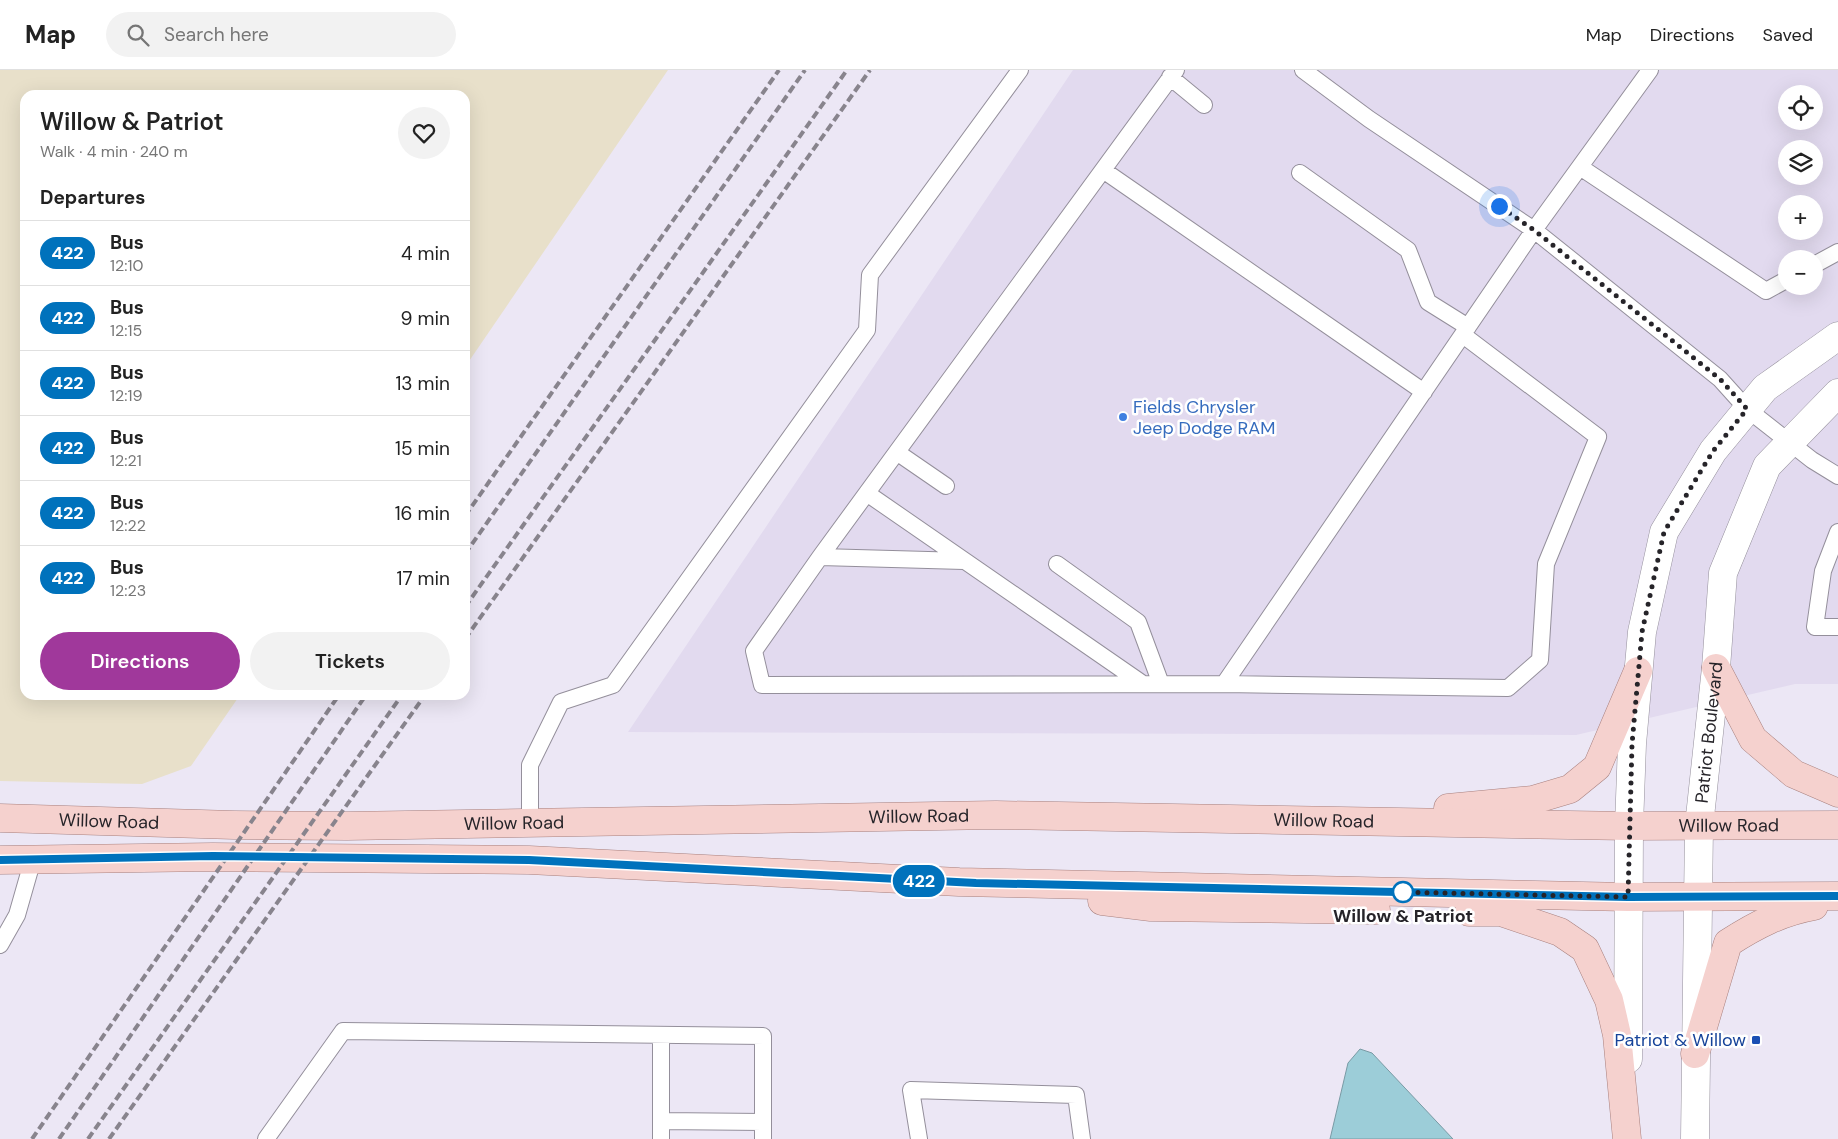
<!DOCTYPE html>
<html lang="en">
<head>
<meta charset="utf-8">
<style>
	:root { --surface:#fff; --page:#f2f2f2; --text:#222; --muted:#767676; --line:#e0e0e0; --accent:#a0389b }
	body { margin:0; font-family:"DM Sans",sans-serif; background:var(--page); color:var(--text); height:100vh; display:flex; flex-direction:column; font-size:19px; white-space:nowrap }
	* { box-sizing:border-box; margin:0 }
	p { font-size:16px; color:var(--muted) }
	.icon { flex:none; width:28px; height:28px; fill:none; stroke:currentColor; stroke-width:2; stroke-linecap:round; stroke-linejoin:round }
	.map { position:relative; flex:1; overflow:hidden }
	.details { position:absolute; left:20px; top:20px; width:450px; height:610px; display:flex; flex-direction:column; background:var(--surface); border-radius:15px; box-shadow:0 5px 20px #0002 }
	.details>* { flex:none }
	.badge { padding:0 10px; border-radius:16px; font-size:18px; line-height:32px }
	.buttons { position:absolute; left:1778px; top:15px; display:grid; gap:10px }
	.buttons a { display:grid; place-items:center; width:45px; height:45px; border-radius:50%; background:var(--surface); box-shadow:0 5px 20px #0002; font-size:25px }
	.you { position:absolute; width:25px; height:25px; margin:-12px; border:4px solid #fff; border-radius:50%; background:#1a73e8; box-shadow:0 0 0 8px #1a73e833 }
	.map>.badge { position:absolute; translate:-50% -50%; box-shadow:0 0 0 2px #fff }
	h2 { padding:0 20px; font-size:19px; line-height:45px }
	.round { display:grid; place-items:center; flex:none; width:52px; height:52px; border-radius:26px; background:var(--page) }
	.summary { display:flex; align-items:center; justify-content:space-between; height:85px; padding:0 20px }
	h1 { font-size:24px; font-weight:600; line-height:38px }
	.primary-button { display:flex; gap:10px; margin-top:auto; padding:10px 20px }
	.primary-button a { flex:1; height:58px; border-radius:30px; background:var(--accent); color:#fff; font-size:20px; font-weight:600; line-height:58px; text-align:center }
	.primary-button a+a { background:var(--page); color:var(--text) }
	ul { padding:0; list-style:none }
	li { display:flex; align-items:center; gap:15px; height:65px; padding:0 20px; border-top:1px solid var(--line) }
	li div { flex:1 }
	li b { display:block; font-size:19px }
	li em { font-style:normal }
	li .badge { min-width:55px; font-weight:700; text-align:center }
	header { display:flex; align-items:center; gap:30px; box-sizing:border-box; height:70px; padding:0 25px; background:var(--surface); border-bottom:1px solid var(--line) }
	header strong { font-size:24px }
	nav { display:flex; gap:28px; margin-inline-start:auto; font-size:18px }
	.search { width:350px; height:45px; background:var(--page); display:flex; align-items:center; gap:12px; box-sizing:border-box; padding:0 18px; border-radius:28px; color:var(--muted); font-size:19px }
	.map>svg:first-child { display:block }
</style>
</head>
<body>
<header>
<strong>Map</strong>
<div class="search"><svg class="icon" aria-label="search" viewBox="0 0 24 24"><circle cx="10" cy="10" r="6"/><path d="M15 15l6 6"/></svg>Search here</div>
<nav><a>Map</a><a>Directions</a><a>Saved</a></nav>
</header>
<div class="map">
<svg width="1838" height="1069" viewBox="0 0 1838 1069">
	<rect width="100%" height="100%" fill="#ece7f5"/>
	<!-- built -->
	<path fill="#e2daef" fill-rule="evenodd" d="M1073,0H1838V614H1795L1576,665L628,662ZM1786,24H1814V51H1786ZM1786,79H1814V106H1786ZM1786,134H1814V161H1786ZM1786,189H1814V216H1786Z"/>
	<!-- industrial -->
	<path fill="#e8e0ca" d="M0,0H668L465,297V25H25V625H240L191,696L142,714L0,711Z"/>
	<!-- water -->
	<path fill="#9ccdd8" stroke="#799aa4" d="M1360,979L1372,983L1453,1069H1330L1348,993Z"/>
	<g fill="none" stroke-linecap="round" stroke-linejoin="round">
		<!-- lane casing -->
		<g stroke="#948f9b" stroke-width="18">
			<path id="lane" d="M1176,0L820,487L754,581L762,615L1224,614L1534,160L1369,49L1303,0
				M1650,0L1534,160L1720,309L1747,339L1812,390L1838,406
				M1170,7L1204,35
				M1580,97L1766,221L1786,210
				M1103,100L1424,322
				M1300,103L1408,180L1428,232L1468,257
				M1814,195L1838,182
				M898,383L946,416
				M868,424L1143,614
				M1838,462L1823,501L1815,557H1838
				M820,487L964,491
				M1057,494L1138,552L1161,614
				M1224,614L1508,618L1540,590L1546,494L1598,367L1463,265
				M530,752V695L561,632L613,615L867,260L870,205L1020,0
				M0,875L17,845L33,789
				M661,1051L763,1052
				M266,1069L343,961L763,966V1069
				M661,1069V965
				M919,1069L911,1020L1076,1025L1082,1069"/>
		</g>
		<!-- street casing -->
		<g stroke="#948f9b" stroke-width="29">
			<g id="street">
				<path d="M1629,756L1632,674L1642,562L1664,462L1713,381L1765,318L1838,266"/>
				<path id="s1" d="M1699,756L1716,598L1723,503L1767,396L1838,323"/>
			</g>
		</g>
		<!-- secondary casing -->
		<g stroke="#948f9b" stroke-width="29">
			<path id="secondary" d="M1628,989L1629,756
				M1695,1069L1699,756"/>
		</g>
		<!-- primary casing -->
		<g stroke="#a8817f" stroke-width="29">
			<g id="primary">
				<path d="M1716,598L1753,669L1794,704L1838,723"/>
				<path d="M1448,738L1533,730L1570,719L1597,697L1638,601"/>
				<path id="s2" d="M0,748L234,755L347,756L996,745L1629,756L1838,755"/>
				<path d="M0,790L213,787L529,790L959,812L1628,827L1838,826"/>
				<path d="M1102,831L1151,837L1376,840"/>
				<path d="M1469,842H1501L1560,862L1585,879L1609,930L1617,965L1627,1069"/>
				<path d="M1695,984L1728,873C1756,855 1781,842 1814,836"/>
			</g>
		</g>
		<!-- lane -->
		<use href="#lane" stroke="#fff" stroke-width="16"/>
		<!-- street -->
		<use href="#street" stroke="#fff" stroke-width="28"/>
		<!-- secondary -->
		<use href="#secondary" stroke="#fff" stroke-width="28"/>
		<!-- primary -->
		<use href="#primary" stroke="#f5d1ce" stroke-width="28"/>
		<!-- rail -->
		<path stroke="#88848d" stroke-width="4" stroke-dasharray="8 4" stroke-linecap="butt" d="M465,446L779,0
			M465,484L805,0
			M465,537L847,0
			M465,569L870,0
			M32,1069L339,625
			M59,1069L366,625
			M88,1069L402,625
			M109,1069L425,625"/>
	</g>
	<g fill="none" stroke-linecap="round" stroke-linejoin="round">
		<!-- line casing -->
		<g stroke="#fff" stroke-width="11">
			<path id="line" d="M0,790L213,786L529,790L976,813L1628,827L1838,826"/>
		</g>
		<!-- line -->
		<use href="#line" stroke="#0072bc" stroke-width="8"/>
		<!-- walk -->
		<path stroke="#262429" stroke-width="5" stroke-dasharray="0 9" d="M1403,822H1397L1628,827L1632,674L1642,562L1664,462L1713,381L1747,339L1720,309L1534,160L1499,136"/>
	</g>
	<!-- markers -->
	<circle fill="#3f7fe0" stroke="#fff" stroke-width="2" cx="1123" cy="347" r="5"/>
	<circle fill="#fff" stroke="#0072bc" stroke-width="2.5" cx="1403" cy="822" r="10"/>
	<rect fill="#1a4fb4" stroke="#fff" stroke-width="2" x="1751" y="965" width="10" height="10" rx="2.5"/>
	<g text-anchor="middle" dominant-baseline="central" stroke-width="5" stroke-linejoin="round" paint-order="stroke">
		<!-- shop labels -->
		<g font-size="18" fill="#366cbe" stroke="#fff" text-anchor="start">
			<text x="1133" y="337">Fields Chrysler<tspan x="1133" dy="21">Jeep Dodge RAM</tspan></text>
		</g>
		<!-- street labels -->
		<g font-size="18" fill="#262429" stroke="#fff">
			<text stroke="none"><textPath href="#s1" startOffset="94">Patriot Boulevard</textPath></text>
			<text stroke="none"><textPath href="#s2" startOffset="919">Willow Road</textPath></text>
			<text stroke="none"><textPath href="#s2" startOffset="109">Willow Road</textPath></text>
			<text stroke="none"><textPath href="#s2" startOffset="1324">Willow Road</textPath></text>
			<text stroke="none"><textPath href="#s2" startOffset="514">Willow Road</textPath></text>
			<text stroke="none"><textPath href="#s2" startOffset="1729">Willow Road</textPath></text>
		</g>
		<!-- stop labels -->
		<g font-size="18" font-weight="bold" fill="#262429" stroke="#fff">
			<text x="1403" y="846">Willow &amp; Patriot</text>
		</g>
		<!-- transit labels -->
		<g font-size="18" fill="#164399" stroke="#fff" text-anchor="end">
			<text x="1746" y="970">Patriot &amp; Willow</text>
		</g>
	</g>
</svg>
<div class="buttons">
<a><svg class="icon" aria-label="locate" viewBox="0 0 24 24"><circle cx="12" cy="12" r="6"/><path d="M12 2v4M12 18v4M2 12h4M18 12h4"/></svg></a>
<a><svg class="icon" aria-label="layers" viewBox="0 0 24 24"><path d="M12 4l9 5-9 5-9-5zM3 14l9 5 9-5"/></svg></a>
<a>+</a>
<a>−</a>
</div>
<div class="you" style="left:1499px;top:136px"></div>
<b class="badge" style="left:919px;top:811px;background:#0072bc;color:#fff">422</b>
<section class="details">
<div class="summary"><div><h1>Willow &amp; Patriot</h1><p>Walk · 4 min · 240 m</p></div><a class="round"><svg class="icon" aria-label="heart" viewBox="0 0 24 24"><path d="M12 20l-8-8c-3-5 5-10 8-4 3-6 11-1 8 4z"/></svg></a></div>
<h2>Departures</h2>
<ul>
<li><span class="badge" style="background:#0072bc;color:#fff">422</span><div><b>Bus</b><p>12:10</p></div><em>4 min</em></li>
<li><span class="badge" style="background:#0072bc;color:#fff">422</span><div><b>Bus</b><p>12:15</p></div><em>9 min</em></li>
<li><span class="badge" style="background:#0072bc;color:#fff">422</span><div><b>Bus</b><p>12:19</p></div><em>13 min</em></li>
<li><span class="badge" style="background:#0072bc;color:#fff">422</span><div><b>Bus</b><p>12:21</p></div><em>15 min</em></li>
<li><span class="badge" style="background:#0072bc;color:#fff">422</span><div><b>Bus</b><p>12:22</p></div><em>16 min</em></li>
<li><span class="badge" style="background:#0072bc;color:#fff">422</span><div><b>Bus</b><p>12:23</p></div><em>17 min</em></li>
</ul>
<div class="primary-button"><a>Directions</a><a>Tickets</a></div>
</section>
</div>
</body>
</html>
